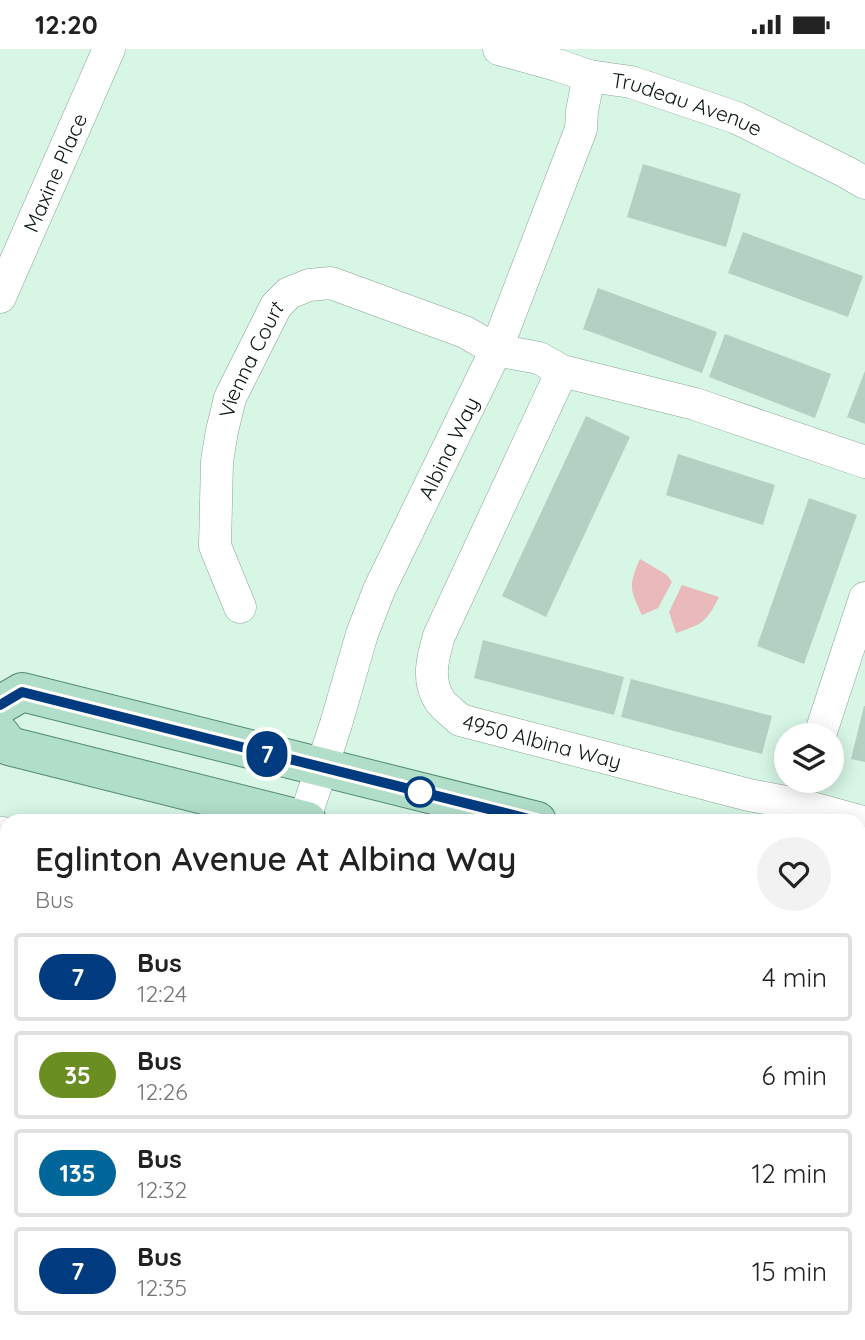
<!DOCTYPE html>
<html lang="en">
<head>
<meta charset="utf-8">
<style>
	:root { --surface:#fff; --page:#f2f2f2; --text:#222; --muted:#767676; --line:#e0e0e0 }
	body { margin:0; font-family:Quicksand,sans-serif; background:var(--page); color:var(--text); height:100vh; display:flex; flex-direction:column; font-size:26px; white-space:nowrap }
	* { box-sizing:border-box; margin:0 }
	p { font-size:23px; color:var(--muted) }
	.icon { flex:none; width:38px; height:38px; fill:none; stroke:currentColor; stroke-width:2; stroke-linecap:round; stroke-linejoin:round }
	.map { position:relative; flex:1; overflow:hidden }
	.sheet { position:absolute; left:0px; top:765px; width:866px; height:527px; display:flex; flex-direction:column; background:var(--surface); border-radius:21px 21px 0 0; box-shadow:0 4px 18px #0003 }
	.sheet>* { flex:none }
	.badge { padding:0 14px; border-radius:23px; font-size:24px; line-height:46px }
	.controls { position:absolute; left:774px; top:674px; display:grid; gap:14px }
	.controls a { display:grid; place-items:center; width:70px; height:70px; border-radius:50%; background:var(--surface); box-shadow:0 4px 18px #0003; font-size:35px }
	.map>.badge { position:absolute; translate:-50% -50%; box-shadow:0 0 0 4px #fff }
	.round { display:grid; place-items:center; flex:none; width:74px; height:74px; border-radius:37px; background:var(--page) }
	.overview { display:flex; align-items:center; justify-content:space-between; height:119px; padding:0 35px }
	h1 { font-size:33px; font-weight:600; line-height:52px }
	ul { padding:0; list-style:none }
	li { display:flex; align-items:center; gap:21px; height:88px; margin:0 14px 10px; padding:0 21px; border:4px solid var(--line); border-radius:7px }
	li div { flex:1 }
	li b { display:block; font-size:26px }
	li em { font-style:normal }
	li .badge { min-width:77px; font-weight:700; text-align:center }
	.status { display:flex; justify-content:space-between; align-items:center; height:49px; padding:0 35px; background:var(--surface); direction:ltr }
	.status svg { height:19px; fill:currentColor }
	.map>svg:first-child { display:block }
</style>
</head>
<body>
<div class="status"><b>12:20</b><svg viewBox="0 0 49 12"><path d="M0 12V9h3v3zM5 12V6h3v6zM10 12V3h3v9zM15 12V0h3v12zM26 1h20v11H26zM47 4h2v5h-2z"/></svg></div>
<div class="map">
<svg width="865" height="1291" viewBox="0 0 865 1291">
	<rect width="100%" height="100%" fill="#d7f6e6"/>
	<!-- green -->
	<path fill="#e9b9bb" d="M640,510L667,526L672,533L658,559L642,566C630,540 628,537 640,510Z
		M682,536L719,548C706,574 702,575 676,584L669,563Z"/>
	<!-- building -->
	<path fill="#b3d1c2" d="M643,115L741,145L726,198L627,168Z
		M743,183L863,227L848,268L728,224Z
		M598,239L717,283L702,324L583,280Z
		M725,285L831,325L815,369L709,328Z
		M865,322V375L847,368Z
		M586,367L630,388L546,568L502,547Z
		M678,405L775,436L763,476L666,446Z
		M809,449L857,466L804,615L757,597Z
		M483,591L624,628L614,666L474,629Z
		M631,630L772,667L762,705L621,668Z
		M864,657H865V713L851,710Z
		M859,1020L865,1021V1072L859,1071Z
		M458,1284H518L515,1291H455Z
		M587,1284H632L629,1291H585Z
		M788,1284H836L835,1291H814L788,1286Z"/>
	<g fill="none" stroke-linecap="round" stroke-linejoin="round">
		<!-- minor casing -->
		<g stroke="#88a596" stroke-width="33">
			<g id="minor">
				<path id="s1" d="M499,0L557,16L589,27L631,33L737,69L846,123L865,134"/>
				<path id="s2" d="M0,248L109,0"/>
				<path id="s3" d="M562,322L439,587C433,608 426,631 440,652C445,659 454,665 460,671L749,746L797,755L859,772"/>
				<path id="s4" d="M240,558L215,497L217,412L222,382L230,349L276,257L289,244L309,236L331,234L465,283L496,301L539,309L562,322L695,355L865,413"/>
				<path d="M820,686L865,549"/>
				<path id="s5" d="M304,772L336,675L362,585L379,541L496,301L581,80L582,62L589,27"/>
				<path d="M0,784H3L6,810L0,824"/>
				<path d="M859,1004L865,1006"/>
				<path d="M859,1218L865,1219"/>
				<path d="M859,1279L865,1261"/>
				<path d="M353,1284L357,1291"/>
				<path d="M73,1291L76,1284"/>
				<path d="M271,1291L285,1284"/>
				<path d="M547,1291L549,1284"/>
			</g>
		</g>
		<!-- major casing -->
		<g stroke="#548a71" stroke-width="40">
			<path id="major" d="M0,656L22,643L537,772
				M0,685L9,697L307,772
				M859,889L865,890"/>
		</g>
		<!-- minor -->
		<use href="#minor" stroke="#fff" stroke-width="32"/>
		<!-- major -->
		<use href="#major" stroke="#b0dec9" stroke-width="38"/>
	</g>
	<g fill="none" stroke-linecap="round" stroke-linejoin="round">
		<!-- line casing -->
		<g stroke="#fff" stroke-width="16">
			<path id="line" d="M0,656L22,643L537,772"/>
		</g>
		<!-- line -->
		<use href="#line" stroke="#003b80" stroke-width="10"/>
	</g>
	<!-- markers -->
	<circle fill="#fff" stroke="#003b80" stroke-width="3.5" cx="420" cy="743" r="14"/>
	<g text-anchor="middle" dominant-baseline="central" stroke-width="5" stroke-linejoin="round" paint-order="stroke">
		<!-- street labels -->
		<g font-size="21" fill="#0b1711" stroke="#d7f6e6">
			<text stroke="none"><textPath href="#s1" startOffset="196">Trudeau Avenue</textPath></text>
			<text stroke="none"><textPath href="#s2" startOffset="136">Maxine Place</textPath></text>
			<text stroke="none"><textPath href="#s4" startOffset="259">Vienna Court</textPath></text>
			<text stroke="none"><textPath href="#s5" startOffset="401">Albina Way</textPath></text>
			<text stroke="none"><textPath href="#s3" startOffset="472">4950 Albina Way</textPath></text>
		</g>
	</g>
</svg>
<div class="controls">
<a><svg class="icon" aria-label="layers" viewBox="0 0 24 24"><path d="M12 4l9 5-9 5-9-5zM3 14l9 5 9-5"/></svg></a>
</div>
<b class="badge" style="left:267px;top:705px;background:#003b80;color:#fff">7</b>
<section class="sheet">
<div class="overview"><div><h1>Eglinton Avenue At Albina Way</h1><p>Bus</p></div><a class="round"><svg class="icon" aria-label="heart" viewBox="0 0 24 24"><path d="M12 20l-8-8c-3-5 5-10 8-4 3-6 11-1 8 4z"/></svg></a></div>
<ul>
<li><span class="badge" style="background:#003b80;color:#fff">7</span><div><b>Bus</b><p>12:24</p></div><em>4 min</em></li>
<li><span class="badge" style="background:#6b8e23;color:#fff">35</span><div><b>Bus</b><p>12:26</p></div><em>6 min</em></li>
<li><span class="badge" style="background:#069;color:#fff">135</span><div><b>Bus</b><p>12:32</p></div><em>12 min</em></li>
<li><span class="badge" style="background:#003b80;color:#fff">7</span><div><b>Bus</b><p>12:35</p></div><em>15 min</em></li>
</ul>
</section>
</div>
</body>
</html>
